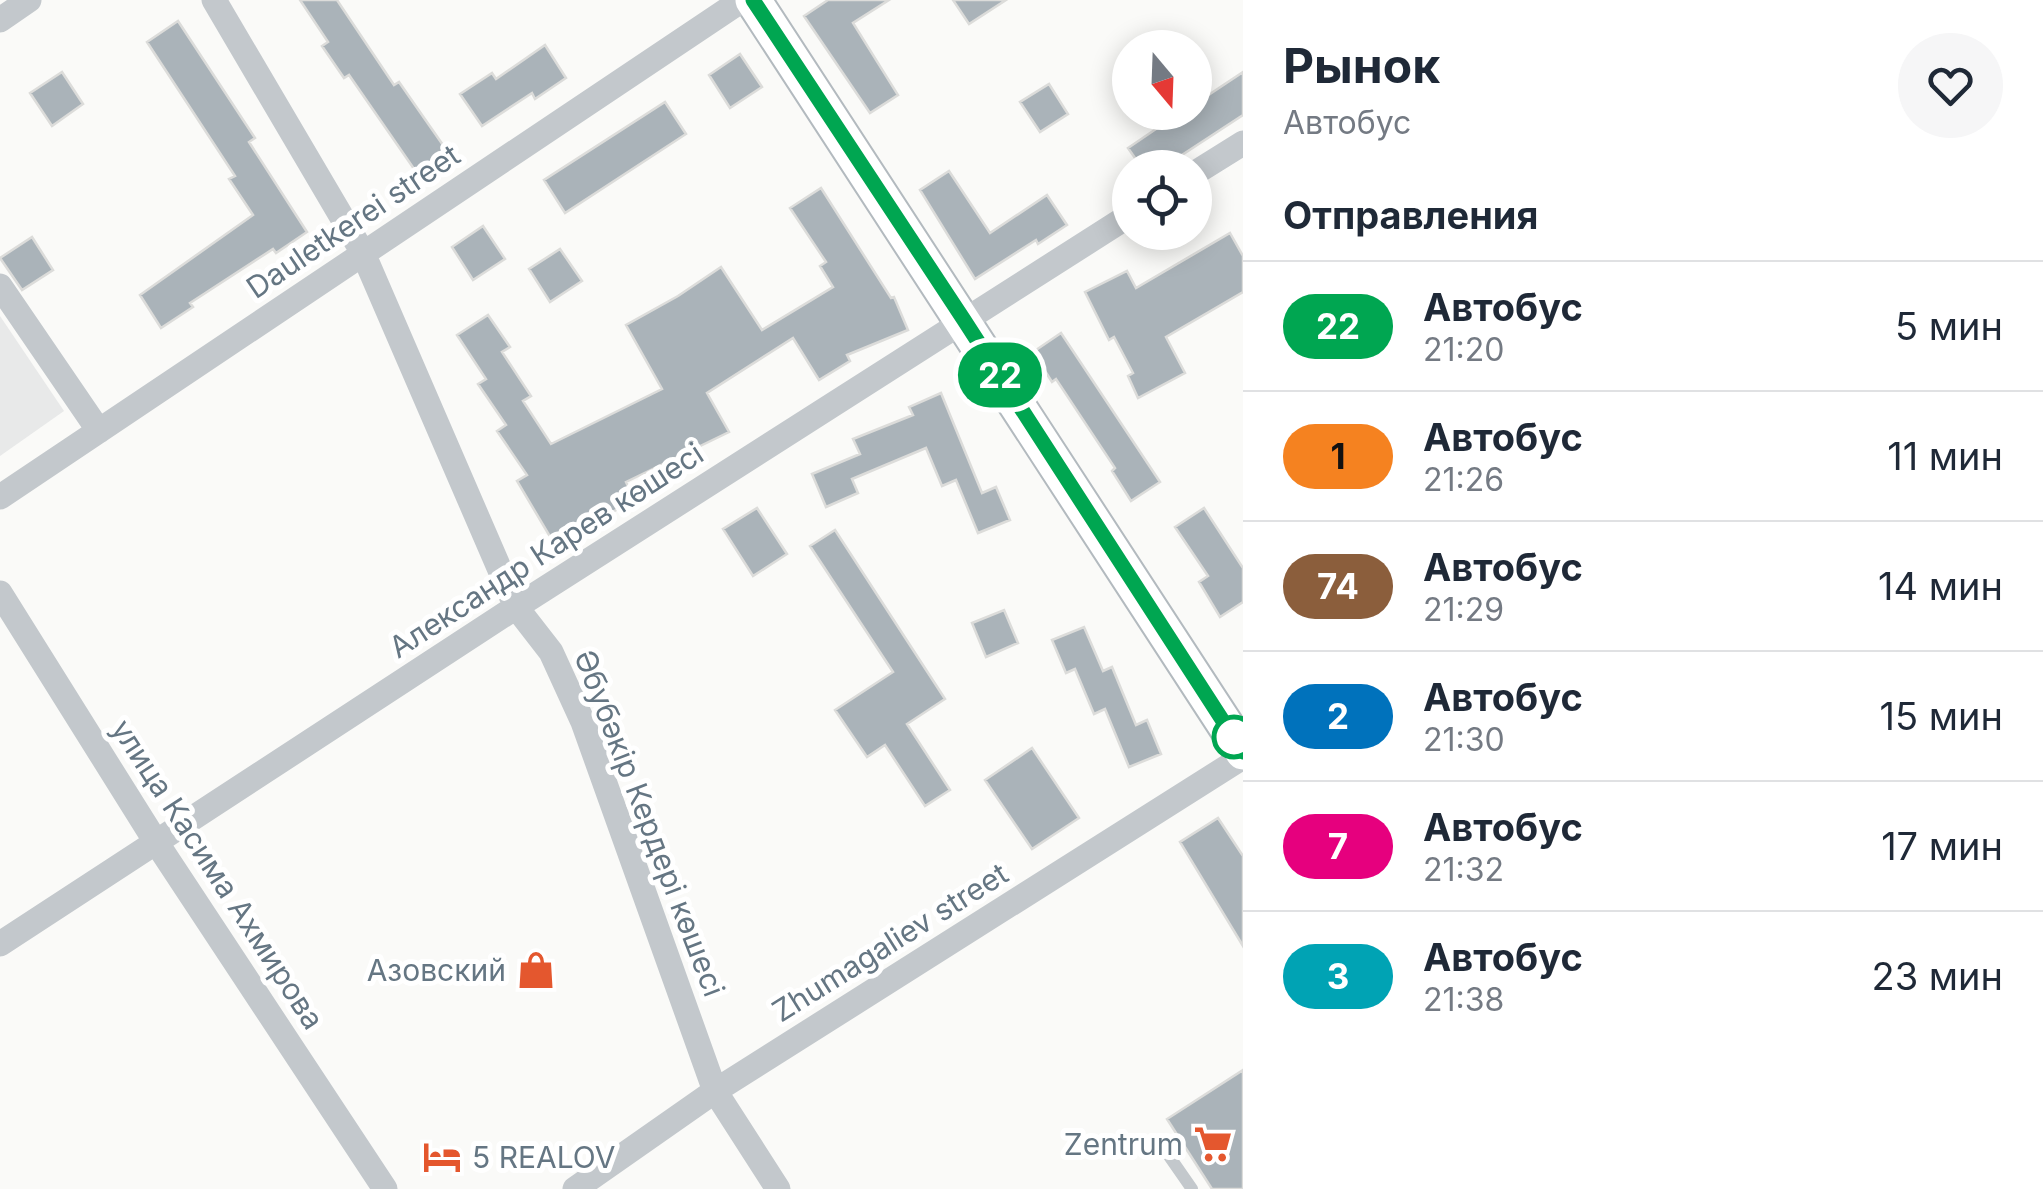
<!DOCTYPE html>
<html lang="ru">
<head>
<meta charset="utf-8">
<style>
	:root { --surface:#fff; --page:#f6f6f7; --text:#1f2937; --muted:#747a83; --line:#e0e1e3 }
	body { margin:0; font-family:Inter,sans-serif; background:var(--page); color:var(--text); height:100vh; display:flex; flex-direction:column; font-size:38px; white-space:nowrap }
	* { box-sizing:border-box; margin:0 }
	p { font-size:32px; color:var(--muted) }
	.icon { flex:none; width:55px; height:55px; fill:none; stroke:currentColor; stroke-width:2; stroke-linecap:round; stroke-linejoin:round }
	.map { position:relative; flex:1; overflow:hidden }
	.panel { display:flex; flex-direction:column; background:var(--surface); width:800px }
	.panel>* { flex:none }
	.badge { padding:0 20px; border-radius:32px; font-size:35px; line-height:65px }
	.needle { width:65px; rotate:161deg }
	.tools { position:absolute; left:1112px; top:30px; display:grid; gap:20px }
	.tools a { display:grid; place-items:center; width:100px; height:100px; border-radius:50%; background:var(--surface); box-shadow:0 5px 25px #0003; font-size:50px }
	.map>.badge { position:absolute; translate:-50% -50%; box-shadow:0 0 0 5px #fff }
	h2 { padding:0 40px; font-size:38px; line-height:90px }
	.round { display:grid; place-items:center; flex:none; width:105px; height:105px; border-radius:52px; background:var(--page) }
	.headline { display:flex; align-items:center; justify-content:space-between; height:170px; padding:0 40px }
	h1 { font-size:48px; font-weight:700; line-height:75px }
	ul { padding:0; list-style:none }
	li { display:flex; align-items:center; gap:30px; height:130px; padding:0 40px; border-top:2px solid var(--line) }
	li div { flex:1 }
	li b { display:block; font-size:38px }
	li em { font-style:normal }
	li .badge { min-width:110px; font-weight:700; text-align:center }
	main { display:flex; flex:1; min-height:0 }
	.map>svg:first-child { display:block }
</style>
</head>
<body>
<main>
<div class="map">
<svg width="1243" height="1189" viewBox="0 0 1243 1189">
	<rect width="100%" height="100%" fill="#fafaf8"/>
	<!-- built -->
	<path fill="#e8e9e9" d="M0,316L64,411L0,456Z"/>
	<!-- building -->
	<path fill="#aab3b9" stroke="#dcdcda" stroke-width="2.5" d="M300,0H337L394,85L399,82L452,158L421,179L349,75L344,78L322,46L328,42Z
		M828,0H889L853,23L898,95L870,113L804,16Z
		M953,0H1006L969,24Z
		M178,21L255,138L249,142L307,232L276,253L273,249L190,303L193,307L161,328L140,295L253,215L229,179L235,176L147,42Z
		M545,45L566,78L535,99L532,93L482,126L460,94L492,73L496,79Z
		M740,54L762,87L730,108L709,75Z
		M62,72L83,104L52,126L30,93Z
		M1243,72V115L1162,168H1142L1128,148L1181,112H1195V104Z
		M1049,84L1068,114L1040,132L1020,102Z
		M665,102L686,134L565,213L544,180Z
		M949,171L990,233L1047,195L1067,225L1038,244L1036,240L975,279L920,190Z
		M821,188L891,298L894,297L908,330L847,355L850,361L819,380L793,338L707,393L729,432L626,482L635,501L587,524L589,526L555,545L517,481L527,475L497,431L506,425L478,384L486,379L457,335L488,315L510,347L502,352L531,396L523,401L551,444L662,389L626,325L678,296L721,267L762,330L833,287L820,266L826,262L790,208Z
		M483,226L505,259L473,280L452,247Z
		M1230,233L1243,256V292L1166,337L1185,373L1138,398L1128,376L1133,373L1114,337L1109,340L1085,292L1127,271L1136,288Z
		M32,237L53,270L22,290L0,258Z
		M560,249L582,281L550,302L529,269Z
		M1061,333L1160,482L1131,501L1112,471L1115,468L1056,379L1052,382L1033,352Z
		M941,393L982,493L996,487L1010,520L978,533L956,480L942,486L926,448L852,479L858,493L826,507L812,474L860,454L853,439L913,415L909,407Z
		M757,508L787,554L753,576L723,529Z
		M1204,508L1243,568V602L1220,617L1199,582L1208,576L1175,527Z
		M835,530L945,699L907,724L950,790L925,806L885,745L867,757L835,710L893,672L810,546Z
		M1004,610L1018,643L986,657L972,623Z
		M1084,627L1103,671L1112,667L1136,725L1147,720L1161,754L1129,767L1105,709L1094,714L1075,669L1066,673L1052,640Z
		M1032,748L1079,818L1032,849L985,780Z
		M1218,818L1243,856V946L1180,842Z
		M1243,1070V1189H1212L1167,1119Z"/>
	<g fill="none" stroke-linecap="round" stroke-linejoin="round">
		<!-- secondary casing -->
		<g stroke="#b3babf" stroke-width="39">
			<path id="secondary" d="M753,0L1243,752"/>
		</g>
		<!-- lane -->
		<path stroke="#c3c8cc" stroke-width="12" d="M1167,1153L1192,1189"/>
		<!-- street -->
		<path stroke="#c3c8cc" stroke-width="25" d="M214,0L363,253L516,607L551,652L583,722L715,1091L778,1189
			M0,20L29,0
			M1195,173L1243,143
			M0,286L99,431
			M0,497L742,0
			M0,593L156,842L385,1189
			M0,944L516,607L1130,215
			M575,1189L715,1091L1243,757"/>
		<!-- secondary -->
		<use href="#secondary" stroke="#fff" stroke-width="35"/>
	</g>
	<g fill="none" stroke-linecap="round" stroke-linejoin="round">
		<!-- line casing -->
		<g stroke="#fff" stroke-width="22">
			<path id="line" d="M753,0L964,320L1243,752"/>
		</g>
		<!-- line -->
		<use href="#line" stroke="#00a651" stroke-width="15"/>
	</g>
	<!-- icons -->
	<defs>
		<g id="shop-bare" transform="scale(3)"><path d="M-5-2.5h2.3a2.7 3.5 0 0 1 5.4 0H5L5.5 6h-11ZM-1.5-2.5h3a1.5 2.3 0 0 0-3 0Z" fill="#e4572e" stroke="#fff" stroke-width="2.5" paint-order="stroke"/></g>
		<g id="supermarket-bare" transform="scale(3)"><path d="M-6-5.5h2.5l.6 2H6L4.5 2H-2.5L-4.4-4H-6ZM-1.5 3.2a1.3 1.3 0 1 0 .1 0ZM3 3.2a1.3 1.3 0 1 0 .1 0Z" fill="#e4572e" stroke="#fff" stroke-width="2.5" paint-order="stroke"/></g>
		<g id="hotel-bare" transform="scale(3)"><path d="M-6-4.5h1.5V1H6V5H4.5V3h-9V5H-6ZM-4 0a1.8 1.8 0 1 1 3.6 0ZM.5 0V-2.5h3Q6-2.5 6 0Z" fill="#e4572e" stroke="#fff" stroke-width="2.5" paint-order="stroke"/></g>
	</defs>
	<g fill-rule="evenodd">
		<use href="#shop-bare" x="536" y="970"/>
		<use href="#supermarket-bare" x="1213" y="1144"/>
		<use href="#hotel-bare" x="442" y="1157"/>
	</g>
	<!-- markers -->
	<circle fill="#fff" stroke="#00a651" stroke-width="5" cx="1234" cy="737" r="20"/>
	<g text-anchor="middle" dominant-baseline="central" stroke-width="10" stroke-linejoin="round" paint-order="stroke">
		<!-- street labels -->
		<g font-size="30" fill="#657683" stroke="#fff">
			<text transform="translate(353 221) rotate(-34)">Dauletkerei street</text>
			<text transform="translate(546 550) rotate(-33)">Александр Карев көшесі</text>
			<text transform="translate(650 823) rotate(69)">Әбубәкір Кердері көшесі</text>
			<text transform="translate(218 874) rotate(57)">улица Касима Ахмирова</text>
			<text transform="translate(890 942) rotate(-32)">Zhumagaliev street</text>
		</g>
		<!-- poi labels -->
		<g font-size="30" fill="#657683" stroke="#fff" text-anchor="end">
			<text x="506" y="970">Азовский</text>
			<text x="1183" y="1144">Zentrum</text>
			<text x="472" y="1157" text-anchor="start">5 REALOV</text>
		</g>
	</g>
</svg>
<div class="tools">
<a><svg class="needle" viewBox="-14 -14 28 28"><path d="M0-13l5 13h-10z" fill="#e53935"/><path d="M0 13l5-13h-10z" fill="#747a83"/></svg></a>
<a><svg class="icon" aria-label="locate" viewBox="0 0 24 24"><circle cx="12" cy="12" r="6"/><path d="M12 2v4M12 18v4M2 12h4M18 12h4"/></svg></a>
</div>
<b class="badge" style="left:1000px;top:375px;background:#00a651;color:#fff">22</b>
</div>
<section class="panel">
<div class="headline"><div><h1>Рынок</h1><p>Автобус</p></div><a class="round"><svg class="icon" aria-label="heart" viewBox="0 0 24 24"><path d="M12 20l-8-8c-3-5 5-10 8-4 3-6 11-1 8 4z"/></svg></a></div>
<h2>Отправления</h2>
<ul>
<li><span class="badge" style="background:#00a651;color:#fff">22</span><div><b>Автобус</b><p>21:20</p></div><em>5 мин</em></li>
<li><span class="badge" style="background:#f58220;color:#111">1</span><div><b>Автобус</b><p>21:26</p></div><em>11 мин</em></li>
<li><span class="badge" style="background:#8b5e3c;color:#fff">74</span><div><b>Автобус</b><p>21:29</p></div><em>14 мин</em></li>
<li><span class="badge" style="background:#0072bc;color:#fff">2</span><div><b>Автобус</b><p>21:30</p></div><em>15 мин</em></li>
<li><span class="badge" style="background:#e6007e;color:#fff">7</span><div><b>Автобус</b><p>21:32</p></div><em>17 мин</em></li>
<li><span class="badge" style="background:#00a3b4;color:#fff">3</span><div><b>Автобус</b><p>21:38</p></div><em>23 мин</em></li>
</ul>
</section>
</main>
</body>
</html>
